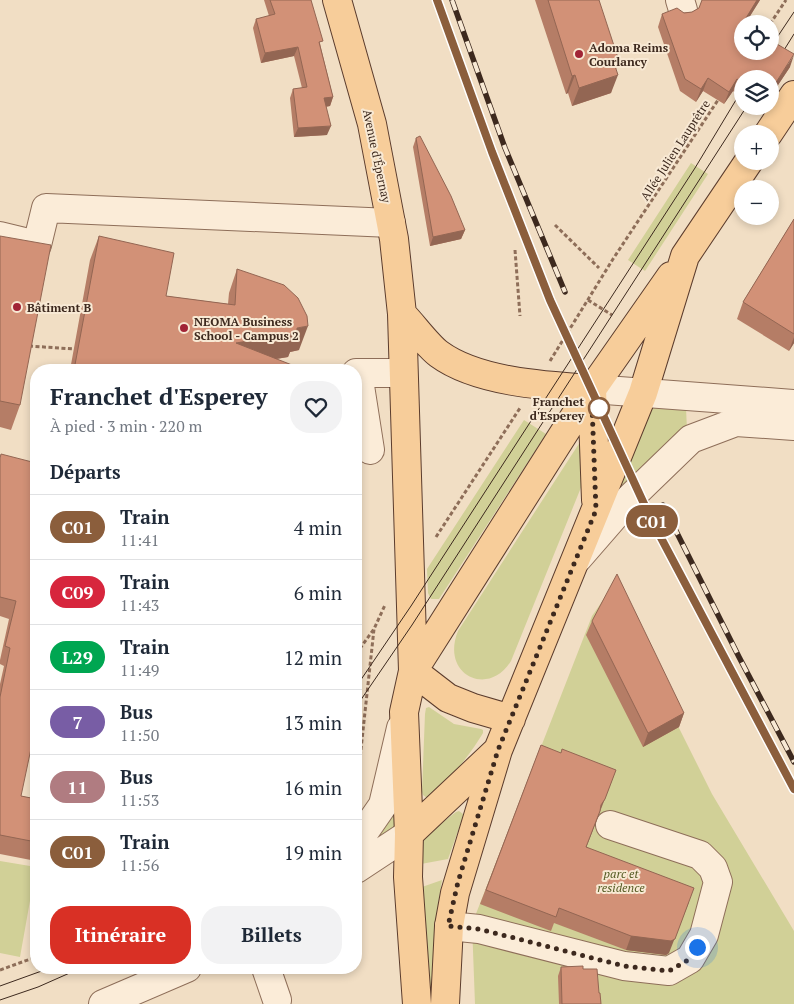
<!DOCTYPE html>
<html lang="fr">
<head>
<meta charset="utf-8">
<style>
	:root { --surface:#fff; --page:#f2f2f3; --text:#1f2937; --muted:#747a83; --line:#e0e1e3; --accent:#d93025 }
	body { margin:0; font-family:"PT Serif",serif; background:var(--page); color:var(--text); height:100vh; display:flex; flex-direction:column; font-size:19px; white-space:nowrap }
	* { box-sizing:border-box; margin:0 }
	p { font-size:16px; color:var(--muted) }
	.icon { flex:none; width:28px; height:28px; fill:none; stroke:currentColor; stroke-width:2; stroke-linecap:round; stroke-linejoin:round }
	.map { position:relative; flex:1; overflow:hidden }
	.panel { position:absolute; left:30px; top:364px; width:332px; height:610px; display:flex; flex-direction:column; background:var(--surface); border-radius:20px; box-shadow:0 2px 8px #0003 }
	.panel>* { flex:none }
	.badge { padding:0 10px; border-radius:16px; font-size:18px; line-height:32px }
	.buttons { position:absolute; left:734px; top:15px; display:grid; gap:10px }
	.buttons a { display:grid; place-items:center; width:45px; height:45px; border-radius:50%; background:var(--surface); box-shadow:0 2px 8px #0003; font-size:25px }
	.you { position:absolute; width:25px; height:25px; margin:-12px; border:4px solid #fff; border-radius:50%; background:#1a73e8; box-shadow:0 0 0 8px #1a73e833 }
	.map>.badge { position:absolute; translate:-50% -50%; box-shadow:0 0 0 2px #fff }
	h2 { padding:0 20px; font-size:19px; line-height:45px }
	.round { display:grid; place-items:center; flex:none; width:52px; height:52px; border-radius:20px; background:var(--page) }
	.overview { display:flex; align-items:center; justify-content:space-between; height:85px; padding:0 20px }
	h1 { font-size:24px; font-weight:600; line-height:38px }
	.button { display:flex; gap:10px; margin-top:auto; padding:10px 20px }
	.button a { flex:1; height:58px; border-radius:20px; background:var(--accent); color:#fff; font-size:20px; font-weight:600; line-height:58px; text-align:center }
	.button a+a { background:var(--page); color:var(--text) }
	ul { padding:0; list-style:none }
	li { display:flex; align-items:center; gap:15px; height:65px; padding:0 20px; border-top:1px solid var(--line) }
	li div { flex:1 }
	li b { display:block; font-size:19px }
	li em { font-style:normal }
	li .badge { min-width:55px; font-weight:700; text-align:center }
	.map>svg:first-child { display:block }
</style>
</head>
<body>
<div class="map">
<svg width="794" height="1004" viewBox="0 0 794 1004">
	<rect width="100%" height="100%" fill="#f1dec4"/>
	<!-- green -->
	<path fill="#d1d097" d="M691,163L708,174L645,271L628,260Z
		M686,407L687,431L622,488L619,486L651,408Z
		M524,420L546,434L439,599H431L428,593L427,569Z
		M580,442L584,480L511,661C489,698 440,675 458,631Z
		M610,590L712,794L794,931V1004H475L472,924L592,616Z
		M429,707L454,724L481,729L483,730V733C473,750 444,790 427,798L423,795L422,792L425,714L426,708Z
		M396,774V826L381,839L378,835Z
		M459,811L463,814V817L448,859L421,864V839L456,812Z
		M0,861L36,867L20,957L0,953Z
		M442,880L438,905L433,994H428L422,887Z"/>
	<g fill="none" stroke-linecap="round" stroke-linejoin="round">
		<!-- minor casing -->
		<g stroke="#8e6e59" stroke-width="30">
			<path id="minor" d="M680,0L683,10
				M0,236L37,245L46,208L391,223
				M356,373H403
				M358,373L370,450
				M592,389L794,404
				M578,558L631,497L691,439L736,422L794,426
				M356,844L383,805L401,728
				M356,869L409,834
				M449,926L479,929L624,966L669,971L690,959L704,935L718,882L713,868L700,855L610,825
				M266,968L277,1000
				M103,1004L187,968"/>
		</g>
		<!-- major casing -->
		<g stroke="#5b3c2d" stroke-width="30">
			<path id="major" d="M337,0L372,124L394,239L402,314L413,671L404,712L409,834L408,877L417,1004
				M768,134L794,95
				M402,314C413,325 427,345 439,354C477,382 546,386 592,389
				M592,389L596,500
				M413,671L592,389L671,276
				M413,671L448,698L473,708L511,719
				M409,834L497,751
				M445,1004L449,926L455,893L498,750L643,393L685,256L749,161"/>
		</g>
		<!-- path -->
		<path stroke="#8e6e59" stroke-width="3" stroke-dasharray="4 2.5" stroke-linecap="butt" d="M770,24L786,0
			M555,225L599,268
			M515,250L520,316
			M588,300L612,315
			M29,346L74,349
			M550,361L613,259L720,97
			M436,537L520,408
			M356,654L374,629L385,605
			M356,795L374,629
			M0,970L36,957"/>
		<!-- minor -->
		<use href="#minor" stroke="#fbecd8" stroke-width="28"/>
		<!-- major -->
		<use href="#major" stroke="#f7cd9a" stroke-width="28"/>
		<!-- tram -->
		<path stroke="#3d291e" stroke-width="1" d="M770,48L794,12
			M766,79L794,34
			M356,687L411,606L695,168L742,90
			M356,707L412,625L747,106
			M0,986L50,968
			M0,1000L38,987L81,968"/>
		<!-- rail casing -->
		<g stroke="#3d291e" stroke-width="5.5">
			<path id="rail" d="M437,0L492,152L550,300
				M452,0L505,148L565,292
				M663,505L739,657L794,762
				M651,519L794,789"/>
		</g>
		<!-- rail -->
		<use href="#rail" stroke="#f8e9d4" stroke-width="4" stroke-dasharray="11" stroke-linecap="butt"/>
	</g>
	<!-- wall -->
	<path fill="#b57d66" d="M264,0H311L321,48L333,97L330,106L326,107L327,135L294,137L290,98L293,89L302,88L294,56L261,63L253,28L256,19L269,16Z
		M535,0H599L616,69L611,93L572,106L568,93L566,94Z
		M702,0H760L745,24H742L790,67L770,97V79H742V98L733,91L724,104L703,91L696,102L680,91L658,27L662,14L692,12L699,8Z
		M755,106H764L761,111Z
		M416,138L465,230L461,239L430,246L413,147Z
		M794,219V343L789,351L737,319L743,302Z
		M0,236L20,405L11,430L0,427Z
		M99,236L166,296L228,304L229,293L237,269L299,350L290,352L288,357L276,359L294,370H70L90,260Z
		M0,457L31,598L21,796L36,799V861L0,854V684L4,666L0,664V660L9,619L0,616Z
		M592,621L684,713L679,727L643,747L586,635Z
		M541,745L587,847L669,953L666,955L626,950L554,923L551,931L480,904Z
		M561,967L583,969L599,993L601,1004H559L558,976Z"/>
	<!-- shaded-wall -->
	<path fill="#936653" d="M757,0H760L745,24H742Z
		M298,47L294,56L261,63L265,53Z
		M794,55L790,67L770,97V92Z
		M619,61L613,77L618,75L611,93L572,106L579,88L614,63Z
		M575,75L568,93L566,94L572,76Z
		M708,78L703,91L696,102L701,89Z
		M737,79L733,91L724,104L729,92Z
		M333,97L330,106L321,107L324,98Z
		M331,126L327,135L294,137L298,128Z
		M465,230L461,239L430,246L433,237Z
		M308,326L299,350L290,352L288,357L227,367L236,343L297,328Z
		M794,337V343L789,351Z
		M684,713L679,727L643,747L648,733Z
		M616,770L581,861L601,805Z
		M689,902L669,953L666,955L626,950L631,936Z"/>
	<!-- building -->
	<path fill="#d29177" stroke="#936653" d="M270,0H311L323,41L319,42L333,97L324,98L331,126L298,128L293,89L307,87L298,47L265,53L256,19L275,14Z
		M548,0H599L619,61L614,63L618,75L579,88L575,75L572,76Z
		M702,0H757L743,23L744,24H742V51H770V40L794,54L770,92V79H742V82L737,79L729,92L708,78L701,89L685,79L662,14L677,8L684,13L692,12L699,8Z
		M420,136L451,196L465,230L433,237L416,138Z
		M794,219V334L743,302Z
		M0,236L51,245L20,405L0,401Z
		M99,236L174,253L166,296L235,305L237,269L284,285L298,298L307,316L308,326L297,328V333L236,343L292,365L294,370H176L166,369L165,370H74Z
		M1,454L36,463V575L31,598L36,599V725L21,796L36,799V842L0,835V697L10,648L5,646L16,601L0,597V458Z
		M617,574L684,713L648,733L592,621Z
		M541,745L561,753L562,749L616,770L605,799L601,805L600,811L586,847L694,888L675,939L671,941L631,936L559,908L556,917L486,890Z
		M583,966V969H597L599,993H600L601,1004H562L561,967Z"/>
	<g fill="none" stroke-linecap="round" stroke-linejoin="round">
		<!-- line casing -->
		<g stroke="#fff" stroke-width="11">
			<path id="line" d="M437,0L492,152L550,300L651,519L794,789"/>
		</g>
		<!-- line -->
		<use href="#line" stroke="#8b5e3c" stroke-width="8"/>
		<!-- walk -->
		<path stroke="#3d291e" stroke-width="5" stroke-dasharray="0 9" d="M599,408L592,405L596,510L498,750L458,882L448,926L479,929L624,966L669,971L690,959L697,947"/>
	</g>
	<!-- markers -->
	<g fill="#a12436" stroke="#f8e9d4" stroke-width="2">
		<circle cx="579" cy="54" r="5"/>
		<circle cx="17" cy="307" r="5"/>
		<circle cx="184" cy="328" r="5"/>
	</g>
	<circle fill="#fff" stroke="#8b5e3c" stroke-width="2.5" cx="599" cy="408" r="10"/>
	<g text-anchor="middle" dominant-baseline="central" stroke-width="4" stroke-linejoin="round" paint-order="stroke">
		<!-- poi labels -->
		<g font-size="12" font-weight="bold" fill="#3d291e" stroke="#f8e9d4" text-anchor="start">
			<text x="589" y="47">Adoma Reims<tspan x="589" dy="14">Courlancy</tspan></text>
			<text x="27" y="307">Bâtiment B</text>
			<text x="194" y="321">NEOMA Business<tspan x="194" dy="14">School - Campus 2</tspan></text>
		</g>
		<!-- street labels -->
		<g font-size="12" fill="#3d291e" stroke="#f8e9d4">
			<text transform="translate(675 150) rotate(-57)">Allée Julien Lauprêtre</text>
			<text transform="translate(377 156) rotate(78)">Avenue d'Épernay</text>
		</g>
		<!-- stop labels -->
		<g font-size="12" font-weight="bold" fill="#3d291e" stroke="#f8e9d4" text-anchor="end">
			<text x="584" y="401">Franchet<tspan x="584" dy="14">d'Esperey</tspan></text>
		</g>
		<!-- park labels -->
		<g font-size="12" font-style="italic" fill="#545b23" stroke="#f8e9d4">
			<text x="621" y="873">parc et<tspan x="621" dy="14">residence</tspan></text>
		</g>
	</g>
</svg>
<div class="buttons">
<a><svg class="icon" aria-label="locate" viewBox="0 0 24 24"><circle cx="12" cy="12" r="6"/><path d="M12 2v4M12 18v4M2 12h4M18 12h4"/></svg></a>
<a><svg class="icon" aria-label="layers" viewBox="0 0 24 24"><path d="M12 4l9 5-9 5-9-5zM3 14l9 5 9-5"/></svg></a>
<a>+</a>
<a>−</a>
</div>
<div class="you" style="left:697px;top:947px"></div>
<b class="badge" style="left:652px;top:521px;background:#8b5e3c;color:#fff">C01</b>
<section class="panel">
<div class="overview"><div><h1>Franchet d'Esperey</h1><p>À pied · 3 min · 220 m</p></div><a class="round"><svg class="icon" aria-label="heart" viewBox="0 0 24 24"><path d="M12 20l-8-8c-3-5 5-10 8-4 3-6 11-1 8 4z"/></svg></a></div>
<h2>Départs</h2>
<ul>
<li><span class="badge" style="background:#8b5e3c;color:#fff">C01</span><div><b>Train</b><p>11:41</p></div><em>4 min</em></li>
<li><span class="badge" style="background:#d7263d;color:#fff">C09</span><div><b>Train</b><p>11:43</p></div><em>6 min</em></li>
<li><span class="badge" style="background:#00a651;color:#fff">L29</span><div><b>Train</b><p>11:49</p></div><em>12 min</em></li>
<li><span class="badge" style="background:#785da5;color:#fff">7</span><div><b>Bus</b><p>11:50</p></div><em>13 min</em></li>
<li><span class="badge" style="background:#b07c81;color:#fff">11</span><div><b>Bus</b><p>11:53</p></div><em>16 min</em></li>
<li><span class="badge" style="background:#8b5e3c;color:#fff">C01</span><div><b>Train</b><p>11:56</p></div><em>19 min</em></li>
</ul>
<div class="button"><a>Itinéraire</a><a>Billets</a></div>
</section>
</div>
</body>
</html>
